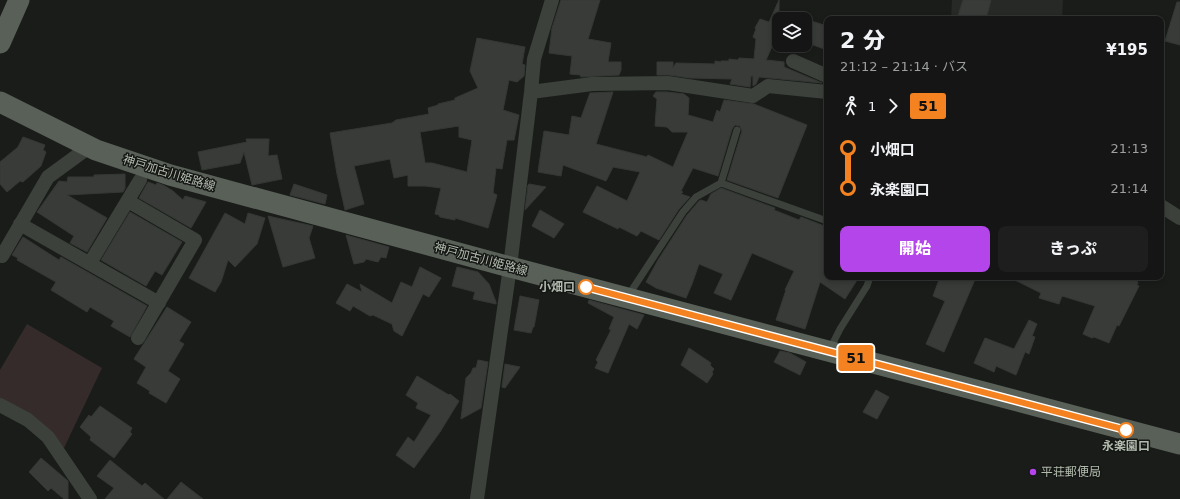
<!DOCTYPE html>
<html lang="ja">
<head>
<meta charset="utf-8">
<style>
	:root { --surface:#141514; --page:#1d1e1d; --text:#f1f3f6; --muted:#9d9fa0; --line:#333434; --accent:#b345ea }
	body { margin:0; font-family:"DejaVu Sans","Noto Sans JP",sans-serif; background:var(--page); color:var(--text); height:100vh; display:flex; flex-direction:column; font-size:15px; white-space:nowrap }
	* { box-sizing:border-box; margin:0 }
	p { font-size:13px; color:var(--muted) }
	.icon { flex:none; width:22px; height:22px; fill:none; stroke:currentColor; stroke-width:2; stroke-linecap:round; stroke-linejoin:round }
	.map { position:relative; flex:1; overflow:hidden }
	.drawer { position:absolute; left:824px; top:16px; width:340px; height:264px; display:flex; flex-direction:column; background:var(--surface); border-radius:8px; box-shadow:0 2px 6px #0003,0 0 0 1px var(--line) }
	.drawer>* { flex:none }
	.badge { padding:0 8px; border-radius:3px; font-size:14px; line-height:26px }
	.fabs { position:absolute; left:772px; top:12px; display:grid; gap:8px }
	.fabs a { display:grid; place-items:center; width:40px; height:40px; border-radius:8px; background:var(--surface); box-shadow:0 2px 6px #0003,0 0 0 1px var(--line); font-size:20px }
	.map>.badge { position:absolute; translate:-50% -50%; box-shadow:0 0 0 2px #fff }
	.legs { display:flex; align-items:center; gap:6px; height:44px; padding:0 16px; font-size:13px }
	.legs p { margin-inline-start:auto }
	.summary { display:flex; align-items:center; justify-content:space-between; height:68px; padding:0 16px }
	h1 { font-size:22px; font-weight:800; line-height:30px }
	.action { display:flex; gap:8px; margin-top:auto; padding:8px 16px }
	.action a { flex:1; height:46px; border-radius:8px; background:var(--accent); color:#fff; font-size:16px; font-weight:800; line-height:46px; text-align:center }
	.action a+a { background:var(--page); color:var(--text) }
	ul { padding:0 16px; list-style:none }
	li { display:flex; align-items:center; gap:14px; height:40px; font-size:15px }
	li i { display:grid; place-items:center; width:6px; height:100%; margin:0 5px; background:currentColor }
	li i::after { content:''; width:10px; height:10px; margin:-5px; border:3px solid; border-radius:50%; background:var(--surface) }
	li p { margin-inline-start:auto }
	li:first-child i { background:linear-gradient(#0000 50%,currentColor 0) }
	li:last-child i { background:linear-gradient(currentColor 50%,#0000 0) }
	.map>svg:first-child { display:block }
</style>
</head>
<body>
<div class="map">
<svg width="1180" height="499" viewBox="0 0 1180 499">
	<rect width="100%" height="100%" fill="#1a1c1a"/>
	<!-- built -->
	<path fill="#262926" d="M952,0H1063L1062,19H951Z"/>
	<!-- green -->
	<path fill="#342b2a" d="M27,324L102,368L64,448L0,401V370Z"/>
	<!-- building -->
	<path fill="#383b37" stroke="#343834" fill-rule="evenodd" d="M561,0H600L588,39L611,43L608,62H621V70L619,75L581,77L580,75L570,74L572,56L549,53L552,28Z
		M779,0V31L766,60L784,62V67L822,83L759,77L756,84L753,86V76H751L750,87L730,84L732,79L690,78L669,75H657V62H673V68L676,63L715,64V61L721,62V61H729V59L738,60L739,58L754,59L756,39L753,37L756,29L755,28L760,19L769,22Z
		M963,0H991L986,19H957Z
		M1177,2H1180V45L1165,41Z
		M805,19L827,26V50L805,42Z
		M477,38L525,47L522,64L525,65L524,76L517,82L509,80L503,110L519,115L514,140H507L502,169L496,168L493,193L497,195L488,228L455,218V220L440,217L439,215L435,214L441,188L425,186H408V175L394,178L390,159L354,166L364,204L345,210L337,174L330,133L392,123L396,120L429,114L428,108L438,105V104L455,100V98L478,88L470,71ZM459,126V137L472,140L467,172L432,163H425L420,132Z
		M613,92L596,144L647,157L648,155L673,167L688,132H672L667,127L655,126L657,99L653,96L656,92H667L684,94L689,98L688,115L713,122L717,110L720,112L724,100L754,104L807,125L778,198L727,180L742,131L740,126L735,125L732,129L718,176L693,168L681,191L683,192L681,194L690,197L679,209L659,240L641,231L637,236L619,227L618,229L583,212L597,186L627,201L640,172L613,167L606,181L563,165L561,176L538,172L544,131L569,135L572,116L581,118L590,93Z
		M23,137L45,145L43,150L46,152L41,166L23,182L20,181L7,192L0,184V162L18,147Z
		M246,139H269L268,156L277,155L282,179L252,185L244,152L240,163L202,170L198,152L247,142Z
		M125,174V188L123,192L67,195L107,218L87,252L70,243L74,236L37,212L59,181L67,182L68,177H94V175Z
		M148,182L156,185L157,183L163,185L173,191L183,200L185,196L206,202L191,228L139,198Z
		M294,184L327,195L325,204L290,195Z
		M529,184L546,187L525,210L528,185Z
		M721,188L775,208L774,210L799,220L801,217L827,227V277H859L845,299L820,282L805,329L776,320L786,290H785L794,271L752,253L731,300L714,293L723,274L699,264L692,284L686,298L656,288L646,282L658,260L687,215L699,201L701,200L707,202L711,194Z
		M540,210L564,224L554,238L532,226Z
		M130,212L182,242L162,275L155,271L146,286L101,260Z
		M225,213L245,224L248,213L265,218L257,244L235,267L228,260L221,282L215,292L189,278Z
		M268,216L313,226L309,238L315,258L283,267Z
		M346,235L389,247L386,258L381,257L378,262L366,259L364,262L354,264Z
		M23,237L59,260L61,257L147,306L130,337L111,326L114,321L90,307L87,312L51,290L56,282L17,260L18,258L12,255Z
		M420,267L441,278L429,297L423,294L402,336L394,331L392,324L373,315L370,316L353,306L350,311L336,303L347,284L362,292L360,284L392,303L401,282L412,287Z
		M457,267L478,272L489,284L496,302V304L473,299L475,292L452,286Z
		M940,277H976L944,352L926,344L945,301L933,296Z
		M1009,277H1128L1138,282L1137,285L1139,286L1119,326L1117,325L1109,343L1094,337L1092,338L1083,334L1095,306L1062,296L1059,304L1039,298L1041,293Z
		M520,296L539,300L534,327H533L531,333L514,330Z
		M589,300L644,315L637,329L629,324L608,373L595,368L598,362L596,360L611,330L609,329L614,317L588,303Z
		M167,307L191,322L179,341L184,344L168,371L180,379L166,403L149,393L150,391L137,383L146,367L134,359Z
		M1029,320L1037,324L1032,336L1035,337L1029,354L1025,352L1016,375L996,366L994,372L974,363L985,338L1014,349Z
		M689,348L711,363L710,365L714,369L712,372L713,374L707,383L681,365Z
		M780,351L790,353L806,362L800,375L774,362Z
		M478,360L488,362L481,408L461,419L466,378L471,373L473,368H476Z
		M505,364L520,367L505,388L502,387Z
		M417,376L449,395L450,394L459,401L440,432L414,468L396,455L408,437L414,442L431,415L416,408L418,403L406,395Z
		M876,390L889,397L877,419L863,412Z
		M100,406L132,428L130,432L132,434L114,458L90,440L91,437L80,427L89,415L91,417Z
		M41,458L68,481V499H64L51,488L48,491L29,472Z
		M110,460L142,486L145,483L164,499H105L114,488L97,476Z
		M181,482L203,499H167Z"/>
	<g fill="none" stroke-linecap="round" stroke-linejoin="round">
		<!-- service -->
		<path stroke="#3c413b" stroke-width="7" d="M721,183L737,130
			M628,296L683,212L696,197L721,183L827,221
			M830,349L840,329L867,286L870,277"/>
		<!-- minor -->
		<path stroke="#3c413b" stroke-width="14" d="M793,61L827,76
			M531,92L592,84L668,83L753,96L768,86L827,92
			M128,201L195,240L138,338
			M1161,206L1180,218
			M20,224L159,303
			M2,256L48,177L89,147
			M90,263L140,180
			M0,405L28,420L48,437L90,499
			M477,499L510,267L531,92L534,59L552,0"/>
		<!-- primary -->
		<path stroke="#596058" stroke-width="21" d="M0,43L19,0
			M0,102L96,150L170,175L510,267L1180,444"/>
	</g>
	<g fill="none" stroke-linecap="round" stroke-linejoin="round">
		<!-- line-1 casing -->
		<g stroke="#fff" stroke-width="9">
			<path id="line-1" d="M586,287L1126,430"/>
		</g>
		<!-- line-1 -->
		<use href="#line-1" stroke="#f58220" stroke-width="6"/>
	</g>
	<!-- markers -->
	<g fill="#fff" stroke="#f58220" stroke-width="2">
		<circle cx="586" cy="287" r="7"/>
		<circle cx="1126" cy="430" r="7"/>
	</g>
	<circle fill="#b345ea" stroke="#151715" stroke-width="1.5" cx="1033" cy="472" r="4"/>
	<g text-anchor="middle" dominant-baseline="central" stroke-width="3" stroke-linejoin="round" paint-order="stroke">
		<!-- street labels -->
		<g font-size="12" fill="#b2bbad" stroke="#151715">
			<text transform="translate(169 173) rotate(17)">神戸加古川姫路線</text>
			<text transform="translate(481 259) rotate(15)">神戸加古川姫路線</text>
		</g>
		<!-- stop labels -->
		<g font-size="12" font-weight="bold" fill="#b2bbad" stroke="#151715" text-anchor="end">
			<text x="575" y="287">小畑口</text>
			<text x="1126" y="446" text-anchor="middle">永楽園口</text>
		</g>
		<!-- poi labels -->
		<g font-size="12" fill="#b2bbad" stroke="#151715" text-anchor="start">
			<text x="1041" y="472">平荘郵便局</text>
		</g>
	</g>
</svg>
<div class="fabs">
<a><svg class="icon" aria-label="layers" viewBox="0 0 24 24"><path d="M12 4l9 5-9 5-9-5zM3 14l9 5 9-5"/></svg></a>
</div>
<b class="badge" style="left:856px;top:358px;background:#f58220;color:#111">51</b>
<section class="drawer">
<div class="summary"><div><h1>2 分</h1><p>21:12 – 21:14 · バス</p></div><b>¥195</b></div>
<div class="legs"><svg class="icon" aria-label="walk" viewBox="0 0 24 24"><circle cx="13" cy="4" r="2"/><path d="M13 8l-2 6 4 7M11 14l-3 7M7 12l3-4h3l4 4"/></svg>1<svg class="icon" aria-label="forward" viewBox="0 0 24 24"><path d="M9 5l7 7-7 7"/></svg><b class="badge" style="background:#f58220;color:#111">51</b></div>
<ul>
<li><i style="color:#f58220"></i><b>小畑口</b><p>21:13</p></li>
<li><i style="color:#f58220"></i><b>永楽園口</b><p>21:14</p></li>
</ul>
<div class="action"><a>開始</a><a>きっぷ</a></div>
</section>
</div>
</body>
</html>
